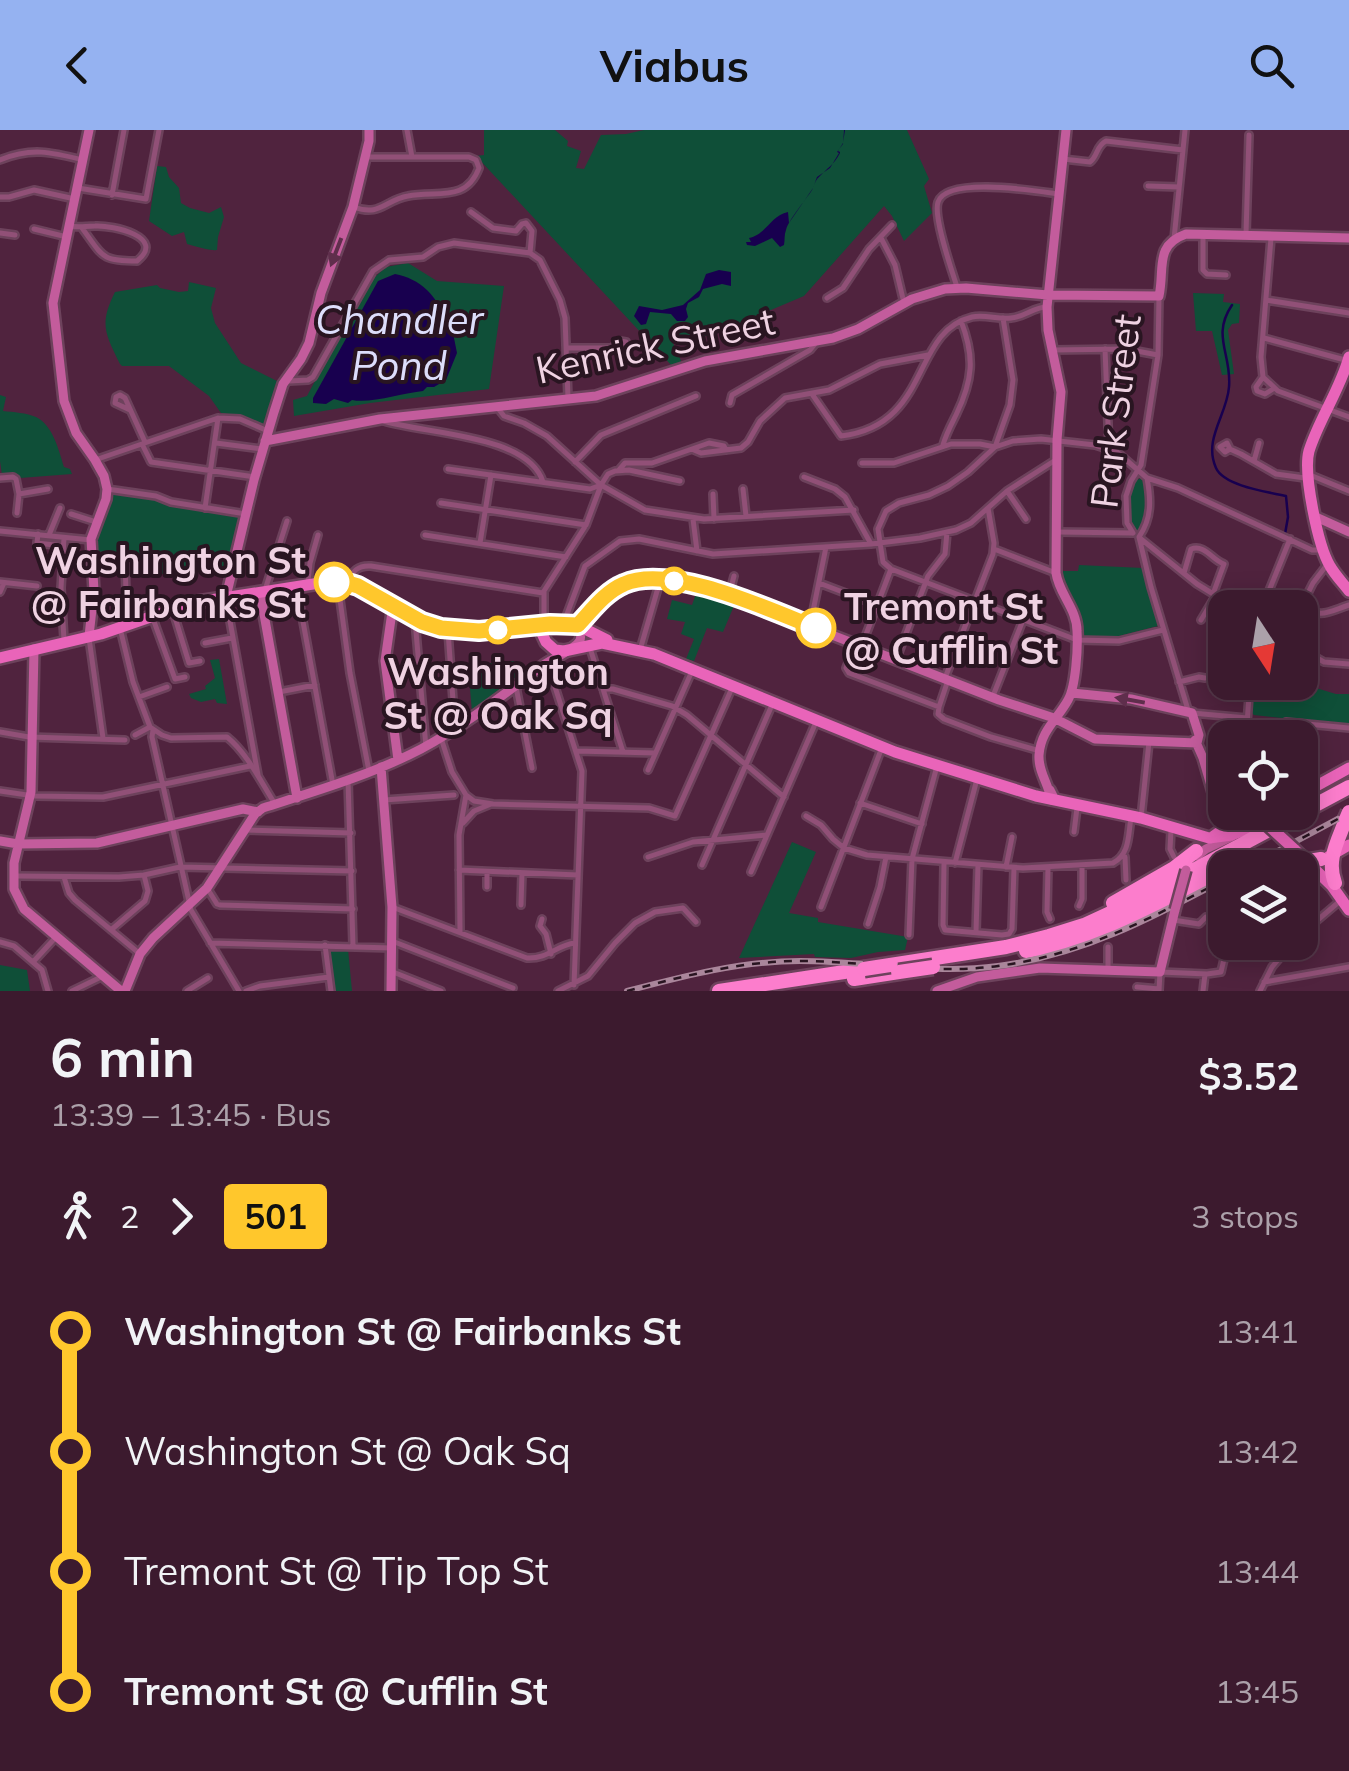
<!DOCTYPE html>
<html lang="en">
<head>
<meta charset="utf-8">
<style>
	:root { --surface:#3c1a2e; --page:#432336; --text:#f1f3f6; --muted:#aca1aa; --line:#55384a; --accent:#95b2f1 }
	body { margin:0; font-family:Mulish,sans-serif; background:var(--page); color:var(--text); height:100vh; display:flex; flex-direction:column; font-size:38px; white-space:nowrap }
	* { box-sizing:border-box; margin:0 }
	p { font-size:32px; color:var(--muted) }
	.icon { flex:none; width:55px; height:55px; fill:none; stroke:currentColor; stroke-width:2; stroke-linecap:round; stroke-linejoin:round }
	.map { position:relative; height:861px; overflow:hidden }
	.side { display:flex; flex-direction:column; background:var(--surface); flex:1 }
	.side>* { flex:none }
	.badge { padding:0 20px; border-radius:8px; font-size:35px; line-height:65px }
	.needle { width:65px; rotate:168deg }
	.tools { position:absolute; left:1208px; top:460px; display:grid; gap:20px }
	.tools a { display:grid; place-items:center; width:110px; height:110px; border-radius:20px; background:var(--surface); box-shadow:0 5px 25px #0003,0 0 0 2px var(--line); font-size:50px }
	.map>.badge { position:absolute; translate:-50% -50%; box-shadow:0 0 0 5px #fff }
	.legs { display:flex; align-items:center; gap:15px; height:110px; padding:0 50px; font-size:32px }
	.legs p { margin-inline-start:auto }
	.overview { display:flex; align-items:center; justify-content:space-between; height:170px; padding:0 50px }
	h1 { font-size:55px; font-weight:700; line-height:75px }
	ul { padding:0 50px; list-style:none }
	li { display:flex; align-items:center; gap:35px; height:120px; font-size:38px }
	li i { display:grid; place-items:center; width:15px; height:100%; margin:0 12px; background:currentColor }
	li i::after { content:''; width:25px; height:25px; margin:-12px; border:8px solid; border-radius:50%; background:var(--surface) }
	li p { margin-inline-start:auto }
	li:first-child i { background:linear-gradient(#0000 50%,currentColor 0) }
	li:last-child i { background:linear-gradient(currentColor 50%,#0000 0) }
	header { display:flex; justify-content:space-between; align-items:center; height:130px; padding:0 50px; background:var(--accent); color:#111; font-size:45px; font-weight:700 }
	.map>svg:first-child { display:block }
</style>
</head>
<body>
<header><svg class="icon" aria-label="back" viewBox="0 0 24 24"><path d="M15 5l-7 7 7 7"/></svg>Viabus<svg class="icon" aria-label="search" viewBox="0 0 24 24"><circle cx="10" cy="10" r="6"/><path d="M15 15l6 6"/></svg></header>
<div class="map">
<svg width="1349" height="861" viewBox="0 0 1349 861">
	<rect width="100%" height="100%" fill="#50233e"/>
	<!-- green -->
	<path fill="#0f4f38" d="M484,0H555L568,11L567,16L581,21L576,38L584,39L601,5L626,4L644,0H907L929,49L924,56L932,83L904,111L892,86L884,76L804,166L714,204L673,213L683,235L672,236L476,26L484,25Z
		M157,36L166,37L169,47L179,58L181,73L190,78L209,83L221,77L224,87L218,107L217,120C211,121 194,116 187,114L184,102L172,106L149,91Z
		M408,133L437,151L504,156L489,259L370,273L294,286L293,270L307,266L367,154L386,137Z
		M189,152L216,158L211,178L215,193L241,233L281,253L267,297L244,286L221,283L209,266L169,236H122L120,234C105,203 99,194 115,162L157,155L160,158L179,162L188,161Z
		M1193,163L1224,164L1223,172L1240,174L1239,193L1232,194L1228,200L1234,244L1222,245L1212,201H1196Z
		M0,265L6,267L3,281C13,282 27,283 36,287C53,295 59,321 64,337L70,339L72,344L20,348L18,345H2L0,331Z
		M1141,348C1151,364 1149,383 1140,400L1137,401C1124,385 1128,367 1136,350Z
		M110,363L151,368L176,377L242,387L228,442L179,441L151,446L130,444L128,424L94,421L96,402Z
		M1079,435L1143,438L1158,496L1115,507L1082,506C1079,481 1065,466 1059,441H1078Z
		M698,458L736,471L723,502L707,498L694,531L686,529L694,509L681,504L685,492L667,489L672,470L692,475Z
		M1300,521L1314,530L1306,555L1336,564H1349V595L1254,585L1251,582L1254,553L1300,552Z
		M219,529L227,574L217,573L215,569L201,572L191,568L189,564L206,559L205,556L215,548L210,530Z
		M514,531L516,551L472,582L468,535Z
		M792,712L816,722L789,783L818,788V792L908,807L905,820L878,822L851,828L815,827L814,824L739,828Z
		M328,819H348L352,861H334Z
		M0,835L27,840L30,861H0Z"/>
	<!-- water -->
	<path fill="#18004f" d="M844,0H845L843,13L838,21L840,22V23C834,35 827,38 819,47C815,50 814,57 812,60C805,71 789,89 786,100C784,105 785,110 784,115L780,117L772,108L755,116L747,115L746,112H751L749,108C766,105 771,85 788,82L789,93L813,58L817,47L830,38L839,23L837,22L843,14Z
		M719,140L731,142V156L722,154L703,159L699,167L688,173L686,179L688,187L685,191H677L671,184L650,182L646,194L641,195L634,186L639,176L662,180L683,175L700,160L706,144Z
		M395,144C419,148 440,167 444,191L451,193L457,223L446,250L434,257H427L423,261C403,263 370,274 352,270L348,273L334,269L326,274L313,273V268L378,151Z"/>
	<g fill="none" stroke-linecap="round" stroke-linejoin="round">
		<!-- stream -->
		<path stroke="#18004f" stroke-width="2.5" d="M1232,175C1211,206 1232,224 1229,257C1227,285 1203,309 1216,338C1224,356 1268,362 1286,366L1288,387L1285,404"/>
		<!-- street casing -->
		<g stroke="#6d425c" stroke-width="10">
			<path id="street" d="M407,0L412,27
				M1063,29L1090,32C1098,26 1096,16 1106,11L1183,20
				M0,30C31,17 51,22 83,30
				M1148,56L1179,57
				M78,58L146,69L159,0
				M112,65L124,0
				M0,67H9L34,60L75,69
				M354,77C380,87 385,70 408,66C436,60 466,73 479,38L476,30L469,27H365
				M471,82L493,98L516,101L522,94L526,93L532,101L530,123
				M70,96C80,98 85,96 95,96C113,95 167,107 137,131C100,131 103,126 82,98
				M34,99L67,107
				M0,103L15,105
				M1246,104L1249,5
				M1203,106V140L1207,144L1226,145
				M881,108L895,135L904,173
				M1271,108L1261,227L1263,247L1278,261L1349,287
				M1174,109L1185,0
				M957,157C952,141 933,87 938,72C947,46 1037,61 1059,64
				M827,168L843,158L869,119L892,95
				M1266,170L1349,183
				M1003,188L1013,250L1010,275L995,317L968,342L948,356L929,365L899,373L886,381L878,399L883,432L891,439L1077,510L1119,511L1163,500
				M1264,208L1345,230
				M568,218H618L626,215V212L620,211L613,217
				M1105,219L1109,319
				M1053,220L1126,219L1158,225
				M1263,247L1256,257L1257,261L1265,264L1273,259
				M289,251L308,250L313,247L373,141L389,130L423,127L438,117L454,113L530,123L540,130L560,170L565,188L568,268
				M812,264L841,306C932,295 910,202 972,187C985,184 998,190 1011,188C1025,187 1033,177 1047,177
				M730,273L732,265L810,220L815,214
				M497,277L504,286L524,293L547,306L601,355L645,380L704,389L854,380
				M130,280L115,273L116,267L120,265L125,268L145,312
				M384,291C425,304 528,304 543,352
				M216,313L262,319
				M1227,313L1230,319L1225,322L1220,317Z
				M142,314L151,332L255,347
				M943,315C946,304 951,295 956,285C973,250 975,227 961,191
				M1230,319L1241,324L1276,344L1305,348
				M694,320L701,323L741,318L748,312L760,291L785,268L829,260L880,234L928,225
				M95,330L218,288L240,289L268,301
				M1254,331L1259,313
				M575,332L601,305L696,266
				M862,333H894L951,314H980L995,317L1013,311L1041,309L1095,315L1117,322L1147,348L1178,358L1312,420H1320
				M448,339L590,359L601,355
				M619,340L625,333H652L709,313L724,316L726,320
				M1310,345L1349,361
				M804,347L835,359L845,367L871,414
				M0,348L13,347L16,349L19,364L17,383
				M1147,348C1151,370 1152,388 1139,407L1151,457L1188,580
				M107,359L156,366L171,372L246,384
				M743,359L746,386
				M1007,361L1026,389
				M19,364L48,359
				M713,364L714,389
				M441,373L586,395
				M205,378L218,288
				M71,384L96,392
				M693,389L697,421
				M0,401L91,410
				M1058,402L1132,403
				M1133,403L1127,393L1126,366L1131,351L1141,335L1158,225L1159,166
				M38,404L37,413L63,416
				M49,405L60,378
				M425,405L566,427
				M1141,409L1197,454L1236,478
				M480,413L491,345
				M994,419L1056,443
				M125,431L127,493
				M1326,436L1313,453L1302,475C1320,490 1330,481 1349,475
				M1184,443L1191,419C1205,414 1212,430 1224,434L1213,464
				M308,451L310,433L318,405
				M0,452L37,456
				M348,453C352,441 358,435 371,436L543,463
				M819,453L877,475
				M338,455L350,543L369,641
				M297,459L333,655
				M265,460L287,391
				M0,462L4,453
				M729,465L734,446
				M226,469L258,645
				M1262,478L1290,409
				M173,481L189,533L200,531
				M152,486L175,549L185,547
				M415,490L426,617
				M1201,490L1216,465
				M564,492L585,436L620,411L639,409L713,424L871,414L920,408L956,400L971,393L1007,361L1054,331
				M544,494V461L586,395L601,355L608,344L615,341L629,340L680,351
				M810,496L826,417
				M120,498L133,552L150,597L162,605L171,608L227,607C247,623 261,652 275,674
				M448,501L455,598
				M89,508L103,608
				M64,510L61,458L64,408
				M205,513L232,508
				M855,515L846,538L849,543L939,577
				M862,515L891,439
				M590,518L623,622
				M1300,518L1324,532L1349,534
				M640,520L660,451
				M896,530L928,446L945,424L947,402
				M547,532L582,641L574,855
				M945,548L993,424L994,413L988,378
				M1179,552L1199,547L1205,548
				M516,557L532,638
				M603,559H613L672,576L687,585L784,667
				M279,562L315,555
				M993,566L1023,490
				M139,567L167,557
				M939,577L938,584L944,589L991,607L1040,621
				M939,577L948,550
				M1192,583L1247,588
				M153,600L152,607L191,780L239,861
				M0,602L29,607L125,610
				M135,605L150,597
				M441,608L452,642L466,665L459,705L460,802
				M1246,608L1250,552
				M1284,608L1286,592L1349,598
				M576,621L655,623
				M648,640L692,541
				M348,650L353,816
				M1211,653L1225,651
				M0,661L34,666L103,667L250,636
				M466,665L474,671L493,674L649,678L675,686L732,558
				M384,670L454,665
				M860,673L922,694
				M806,686L821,695L833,709L844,718L867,725L1023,738L1113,733C1130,724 1128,705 1131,688
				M1141,688L1149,612
				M463,693L474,681L491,674
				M244,700L351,703
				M1171,700L1170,719L1174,727
				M1074,702L1077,678
				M648,727L693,712L767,705
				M1125,727L1126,750
				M944,733L943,795L945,800L1002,805L1009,804L1012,799L1014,738
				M955,733L977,649
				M702,735L772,575
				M1006,737L1012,707
				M1048,737L1047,782L1050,789
				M459,740L578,745
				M1300,741L1317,745
				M751,742L816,592
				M16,746L119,747L144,745L180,737L352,741
				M64,747L69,763L75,770L140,824
				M487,757V742
				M207,758L217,774L220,775L353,779
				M521,775L522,743
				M1079,776L1082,769V735
				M392,777L527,828C549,829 556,815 575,813
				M821,777L881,620
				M542,789L540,796L546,804L551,824
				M1173,790L1199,794L1206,787L1225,790
				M868,794L880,757L886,727
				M111,800L145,771L148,761L144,745
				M976,802L978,735
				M909,805L912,729L937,636
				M1300,805L1340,771
				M392,811L513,858
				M0,812L14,816L42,840L48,861
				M1263,812L1280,826
				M210,813L392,818
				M325,815L331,861
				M33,832L57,806
				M1108,839V817
				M393,842L441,861
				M1264,852L1349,837
				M1137,857L1159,859
				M72,861L101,847
				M187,861L208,848
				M246,861L260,856L329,847
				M558,861L588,846L615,813L635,793L655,782L683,778L696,792
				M1159,861L1160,842L1207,844L1221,842L1228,812
				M1203,861L1205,844
				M1260,861L1272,837L1293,812"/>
		</g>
		<!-- secondary casing -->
		<g stroke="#6d425c" stroke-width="14">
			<path id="secondary" d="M89,0L53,173L64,271L76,303L95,330L104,346L107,359L106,369L91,409L94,461L89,506
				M265,311L380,289L596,266L705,231L833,208L858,199L912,169L945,159L966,158L1048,165L1159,166C1165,139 1154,115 1186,104L1349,108
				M1316,387L1349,402
				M260,462L297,668
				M226,467L254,350L274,282L283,254L301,229L309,213L321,163L353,77L369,11V0
				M393,475L385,531L398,630
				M543,499L574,498L604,468L617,457L638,449H661L724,463L999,570L1054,588L1095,609L1197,613
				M34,519L31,662L14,733V759L24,779L121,861
				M1072,563L1131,569L1192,583L1199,605L1197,613
				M1195,610L1203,628L1214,666
				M381,637L392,777L391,861
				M1050,660L1053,666L1051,670C1049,654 1038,642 1039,625C1041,600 1057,590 1068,570C1076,556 1078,517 1077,501C1077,479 1059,464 1056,443L1057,310L1061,262L1048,200L1047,177L1066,0
				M0,711L18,714L97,713L243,679L258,682
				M1197,726L1206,719L1231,707
				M125,861L140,824L153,808L207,758L255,684L263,678C316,661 371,645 421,619C464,596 503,565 542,536C550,530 577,518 580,510C582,506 579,499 578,495
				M937,861L977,847L1040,838L1160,842L1175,780"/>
		</g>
		<!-- primary casing -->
		<g stroke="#6d425c" stroke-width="16">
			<path id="primary" d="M1349,227C1340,260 1319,289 1309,321C1303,343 1318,416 1330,436C1335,445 1343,453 1349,461
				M539,497L546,512L555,520L564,521L602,513L654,524L895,622L1036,666L1141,688L1209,708L1232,705L1258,694L1269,696
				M0,528L101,504L191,473L326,452L350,453L415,488L438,497L483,501L573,493L607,510
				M1214,664L1216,678L1228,696
				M1300,665L1349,638
				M1211,708L1232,693L1253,682
				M1294,719L1332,756L1349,780
				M1328,727L1349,715"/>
		</g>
		<!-- highway casing -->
		<g stroke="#6d425c" stroke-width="19">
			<path id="highway" d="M1268,730L1303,732L1321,729
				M1228,738L1255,731
				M1335,753C1326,730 1338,711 1346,689
				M1113,773L1174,738L1196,721
				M1026,821C1099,812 1161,772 1225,739
				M890,835L1006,817L1049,806L1084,795L1136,771L1349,657
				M854,849L899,842
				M719,861L864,839"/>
		</g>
		<!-- street -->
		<use href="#street" stroke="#915077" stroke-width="5"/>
		<!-- secondary -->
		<use href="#secondary" stroke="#c35c9c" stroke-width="9"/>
		<!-- primary -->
		<use href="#primary" stroke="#e964b9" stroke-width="11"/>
		<!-- highway -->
		<use href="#highway" stroke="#fc7dcc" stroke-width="14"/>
		<!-- rail casing -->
		<g stroke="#aa869b" stroke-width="6">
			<path id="rail" d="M1246,738L1349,683
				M627,861C684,846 741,831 800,831C867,831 931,845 998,836C1082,825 1152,788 1225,749"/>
		</g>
		<!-- rail -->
		<use href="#rail" stroke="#291521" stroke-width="2.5" stroke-dasharray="8" stroke-linecap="butt"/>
		<!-- secondary-bridge casing -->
		<g stroke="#6d425c" stroke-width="14" stroke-linecap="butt">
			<path id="secondary-bridge" d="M1175,780L1186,740"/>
		</g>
		<!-- primary-bridge casing -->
		<g stroke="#6d425c" stroke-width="16" stroke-linecap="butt">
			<path id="primary-bridge" d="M1269,696L1294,719"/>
		</g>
		<!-- highway-bridge casing -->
		<g stroke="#6d425c" stroke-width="19" stroke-linecap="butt">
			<path id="highway-bridge" d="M1346,689L1349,682
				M1255,731L1268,730
				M864,839L890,835
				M899,842L933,837"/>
		</g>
		<!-- secondary-bridge -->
		<use href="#secondary-bridge" stroke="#c35c9c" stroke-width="9"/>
		<!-- primary-bridge -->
		<use href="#primary-bridge" stroke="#e964b9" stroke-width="11"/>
		<!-- highway-bridge -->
		<use href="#highway-bridge" stroke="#fc7dcc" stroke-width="14"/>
	</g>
	<!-- one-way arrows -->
	<defs><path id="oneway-solid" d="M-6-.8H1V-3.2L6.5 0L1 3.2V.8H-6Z" transform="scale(2.5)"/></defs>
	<g fill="#5f2e4c">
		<use href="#oneway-solid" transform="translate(336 122) rotate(111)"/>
		<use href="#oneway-solid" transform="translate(1130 570) rotate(-170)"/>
	</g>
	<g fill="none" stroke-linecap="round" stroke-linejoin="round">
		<!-- line-1 casing -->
		<g stroke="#fff" stroke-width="22">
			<path id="line-1" d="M334,452L348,453L358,456L422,492L441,498L479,501L550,494L578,495C592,480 605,462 624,454C670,433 770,480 816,498"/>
		</g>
		<!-- line-1 -->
		<use href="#line-1" stroke="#ffc72c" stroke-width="15"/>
	</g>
	<!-- markers -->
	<g fill="#fff" stroke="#ffc72c" stroke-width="5">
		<circle cx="674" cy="451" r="12"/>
		<circle cx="334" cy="452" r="18"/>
		<circle cx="816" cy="498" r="18"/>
		<circle cx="498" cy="500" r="12"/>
	</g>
	<g text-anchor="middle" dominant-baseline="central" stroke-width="8" stroke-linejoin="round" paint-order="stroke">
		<!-- street labels -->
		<g font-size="38" fill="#efd2e2" stroke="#291521">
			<text transform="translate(655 215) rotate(-12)">Kenrick Street</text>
			<text transform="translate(1115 281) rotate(-83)">Park Street</text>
		</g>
		<!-- stop labels -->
		<g font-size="38" font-weight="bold" fill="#efd2e2" stroke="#291521" text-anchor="end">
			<text x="306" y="430">Washington St<tspan x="306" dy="44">@ Fairbanks St</tspan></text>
			<text x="844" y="476" text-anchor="start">Tremont St<tspan x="844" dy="44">@ Cufflin St</tspan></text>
			<text x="498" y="541" text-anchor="middle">Washington<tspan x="498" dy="44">St @ Oak Sq</tspan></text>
		</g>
		<!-- water labels -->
		<g font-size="40" font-style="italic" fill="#dddefb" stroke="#291521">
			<text x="399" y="189">Chandler<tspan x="399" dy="46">Pond</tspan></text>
		</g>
	</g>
</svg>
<div class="tools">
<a><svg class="needle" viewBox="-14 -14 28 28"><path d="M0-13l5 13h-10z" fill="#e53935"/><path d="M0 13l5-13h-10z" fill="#aca1aa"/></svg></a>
<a><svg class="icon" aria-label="locate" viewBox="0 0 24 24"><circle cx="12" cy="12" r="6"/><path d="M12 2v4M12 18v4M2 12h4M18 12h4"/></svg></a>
<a><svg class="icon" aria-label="layers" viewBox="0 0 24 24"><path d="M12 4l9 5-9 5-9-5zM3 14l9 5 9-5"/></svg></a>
</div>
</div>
<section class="side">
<div class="overview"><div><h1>6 min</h1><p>13:39 – 13:45 · Bus</p></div><b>$3.52</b></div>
<div class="legs"><svg class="icon" aria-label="walk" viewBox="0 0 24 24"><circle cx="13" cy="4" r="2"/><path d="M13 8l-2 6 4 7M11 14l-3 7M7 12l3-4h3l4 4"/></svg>2<svg class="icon" aria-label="forward" viewBox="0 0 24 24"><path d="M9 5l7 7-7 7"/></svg><b class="badge" style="background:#ffc72c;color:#111">501</b><p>3 stops</p></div>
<ul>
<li><i style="color:#ffc72c"></i><b>Washington St @ Fairbanks St</b><p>13:41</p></li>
<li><i style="color:#ffc72c"></i><span>Washington St @ Oak Sq</span><p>13:42</p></li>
<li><i style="color:#ffc72c"></i><span>Tremont St @ Tip Top St</span><p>13:44</p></li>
<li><i style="color:#ffc72c"></i><b>Tremont St @ Cufflin St</b><p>13:45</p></li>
</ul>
</section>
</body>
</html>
